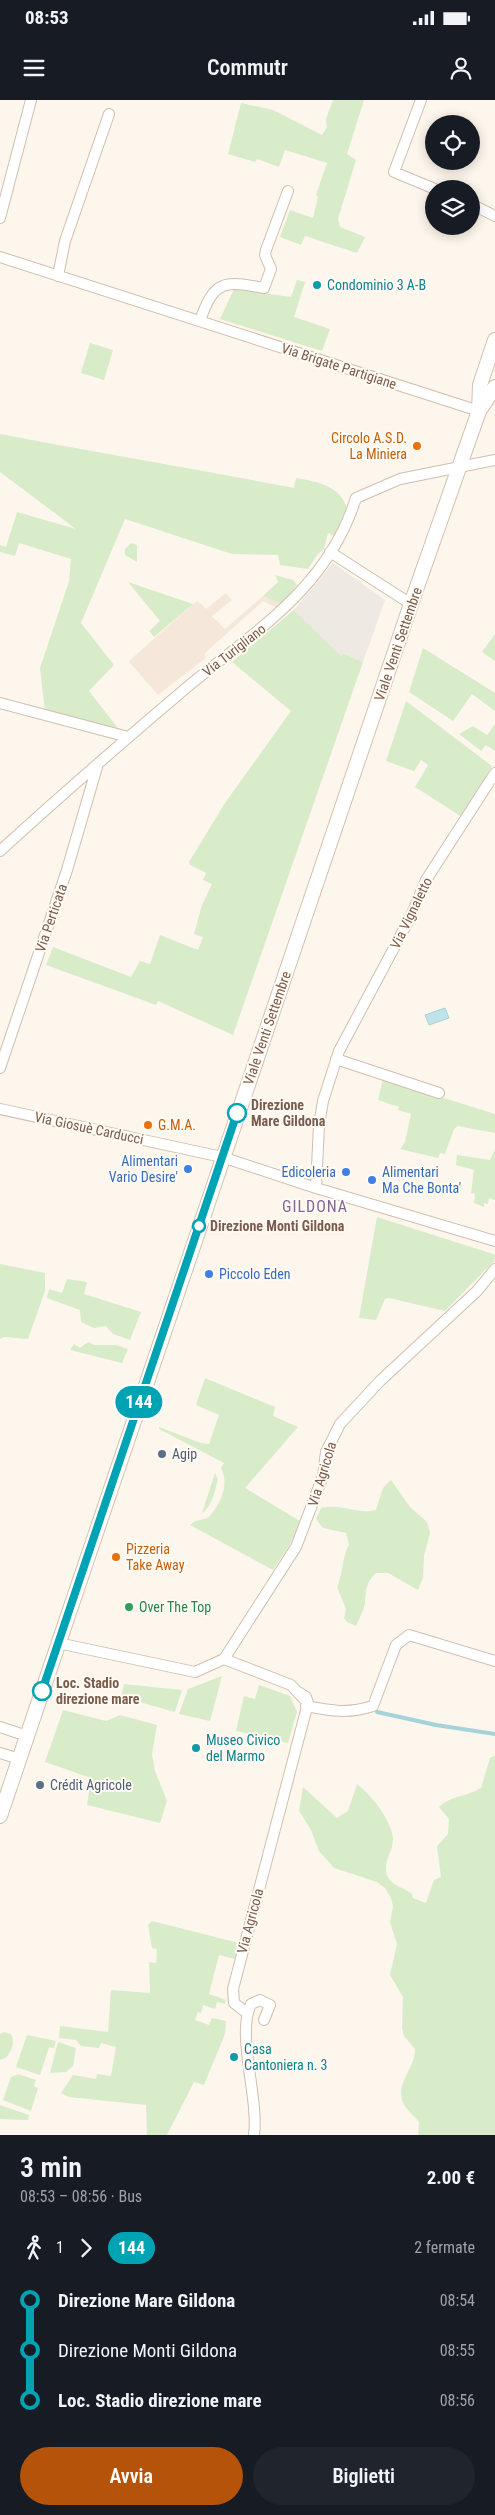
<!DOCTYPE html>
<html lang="it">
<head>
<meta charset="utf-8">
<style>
	:root { --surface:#171b24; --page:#20242c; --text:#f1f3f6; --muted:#9ea1a6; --accent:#b45309 }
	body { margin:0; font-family:"Roboto Condensed",sans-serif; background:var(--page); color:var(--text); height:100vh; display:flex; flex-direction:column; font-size:19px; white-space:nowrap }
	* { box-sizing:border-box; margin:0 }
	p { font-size:16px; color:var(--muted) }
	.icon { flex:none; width:28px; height:28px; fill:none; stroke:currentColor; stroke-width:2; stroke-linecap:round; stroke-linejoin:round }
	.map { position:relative; height:2035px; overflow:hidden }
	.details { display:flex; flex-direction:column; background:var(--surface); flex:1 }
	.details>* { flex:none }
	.badge { padding:0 10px; border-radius:16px; font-size:18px; line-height:32px }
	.fabs { position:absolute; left:425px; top:15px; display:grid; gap:10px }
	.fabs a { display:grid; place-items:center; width:55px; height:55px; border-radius:50%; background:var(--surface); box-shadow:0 2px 12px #0003; font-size:25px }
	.map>.badge { position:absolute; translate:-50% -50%; box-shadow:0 0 0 2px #fff }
	.legs { display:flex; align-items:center; gap:8px; height:55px; padding:0 20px; font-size:16px }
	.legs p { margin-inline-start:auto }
	.headline { display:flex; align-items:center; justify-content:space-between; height:85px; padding:0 20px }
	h1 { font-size:28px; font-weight:600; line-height:38px }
	.primary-button { display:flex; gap:10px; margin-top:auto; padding:10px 20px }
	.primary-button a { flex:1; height:58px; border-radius:30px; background:var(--accent); color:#fff; font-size:20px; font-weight:600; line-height:58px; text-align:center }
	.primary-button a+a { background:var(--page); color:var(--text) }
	ul { padding:0 20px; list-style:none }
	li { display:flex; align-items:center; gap:18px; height:50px; font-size:19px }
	li i { display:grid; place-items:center; width:8px; height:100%; margin:0 6px; background:currentColor }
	li i::after { content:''; width:12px; height:12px; margin:-6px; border:4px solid; border-radius:50%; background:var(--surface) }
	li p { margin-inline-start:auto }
	li:first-child i { background:linear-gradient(#0000 50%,currentColor 0) }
	li:last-child i { background:linear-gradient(currentColor 50%,#0000 0) }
	.status { display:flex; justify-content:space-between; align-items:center; height:35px; padding:0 25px; background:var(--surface); direction:ltr }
	.status svg { height:14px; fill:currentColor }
	header { display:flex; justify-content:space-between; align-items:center; height:65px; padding:0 20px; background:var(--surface); font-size:22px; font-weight:600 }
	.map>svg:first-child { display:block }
</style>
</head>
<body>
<div class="status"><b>08:53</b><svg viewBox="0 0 49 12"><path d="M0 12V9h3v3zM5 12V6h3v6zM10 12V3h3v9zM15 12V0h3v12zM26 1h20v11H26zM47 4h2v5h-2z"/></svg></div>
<header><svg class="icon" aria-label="menu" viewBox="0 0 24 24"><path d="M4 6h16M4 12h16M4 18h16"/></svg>Commutr<svg class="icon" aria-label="person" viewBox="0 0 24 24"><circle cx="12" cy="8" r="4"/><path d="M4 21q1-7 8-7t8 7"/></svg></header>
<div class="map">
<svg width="495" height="2035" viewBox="0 0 495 2035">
	<rect width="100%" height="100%" fill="#fdf6ec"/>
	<!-- residential -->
	<path fill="#f5e8da" d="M226,493L232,500L212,516L225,529L263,496L283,505L277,508L263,501L204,554L206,557L203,560L158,595L130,563V560L193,504L198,501L206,509Z"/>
	<!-- industrial -->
	<path fill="#efe9e4" d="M333,463L385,500L363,562L346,554L341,557L294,510Z"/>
	<!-- green -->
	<path fill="#d8ecc9" d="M333,0H364L347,54L356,60L338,119L340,127L365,137L357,153L305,136L301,145L280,137L290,110L313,118L318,97L316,95L327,63L285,50L279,67L257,59L255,62L228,54L241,3L273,10L322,35L327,27L326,19Z
		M297,180L305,182L294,217L330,229L322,251L220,219L234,189L291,197Z
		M90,243L113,250L104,280L81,273Z
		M0,334C98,353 196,369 294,388L296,378C318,382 339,385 347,408L334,436L328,433L324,449L317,455L308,469L280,465L278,455L232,454L125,419L81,523L114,565L89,591L121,632L45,612L40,568L69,481L71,459L19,443L15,456L0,452V445L6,447L17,412L76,429L0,372Z
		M131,443L137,445V462L125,455V449Z
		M275,475L293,480L297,485L283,505L263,496L278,482Z
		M128,482L193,504L154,537L149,531L160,521Z
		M294,510L341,556L345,554L363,562L233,935L158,901L156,905L46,865L53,847L131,877L140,861L150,864L160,835L198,850L203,837L194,834L202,805L212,784L203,780L206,773L190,765L189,762L225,703L291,611L232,562Z
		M495,534V561L482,552Z
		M423,548L495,593V611L472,594L453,621L409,592Z
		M406,601L492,666L462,717L415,687L428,665L421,660L414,671L386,661Z
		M495,624V651L486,645L481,651L459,634L473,626L487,635Z
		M383,979L495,1014V1033L458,1026L454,1029L445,1054L440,1053L438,1058L400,1049L405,1042L411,1014L398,1010L399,1007L378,1000Z
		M495,1049V1100L489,1098L488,1104L484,1103V1107L474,1103L475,1094L471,1093L474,1070L456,1065L457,1055L490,1060Z
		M377,1117L493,1154L495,1155L494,1161L445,1211L389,1198L385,1199L376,1220L359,1218Z
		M0,1164L45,1173V1191L28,1239L4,1237L0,1239Z
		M67,1179L87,1182L84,1194L141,1212L130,1240L113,1234L106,1226L94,1228L81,1222L80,1210L47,1198L49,1189L62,1193Z
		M88,1242L94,1245H116L128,1249L122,1263L70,1250L74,1244L80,1248Z
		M205,1278L275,1307L273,1316L298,1327L245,1388L300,1421L289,1446L273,1470L190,1425L195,1421L208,1418C220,1405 230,1385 221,1368L224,1363L159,1329V1327L201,1343L209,1344L219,1315L196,1305Z
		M215,1373L218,1379C215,1390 212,1407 202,1413Z
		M391,1380L410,1407L427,1422L430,1433L424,1456L423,1478L418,1490L388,1473H376C366,1483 366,1489 365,1503C364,1510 359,1519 356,1526L347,1522L344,1518L346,1509L337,1487C343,1473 342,1458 349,1444L346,1433L323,1428L316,1419L321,1408C344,1403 356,1415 376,1410L383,1388Z
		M222,1576L210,1621L179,1614L188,1589Z
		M124,1584L182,1590L175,1612L121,1597Z
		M259,1585L290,1596L297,1612L288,1643L236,1631L244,1596L255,1599Z
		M63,1610L106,1621L120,1615L157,1625L152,1654L155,1671L167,1701L160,1723L87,1705L91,1678L45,1662Z
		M495,1656V2035H418L419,2022C414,2016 406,2009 403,2003C395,1982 416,1968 415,1949L404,1936L402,1928L403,1897L390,1875L397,1844L390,1822L393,1806L391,1798L385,1788L377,1782L334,1768L319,1751L311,1730L299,1711L303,1687L337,1718L348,1711L357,1684C371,1695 391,1719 393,1738C394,1753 377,1768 392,1782C396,1786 406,1789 412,1794L413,1798L426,1803L434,1780L441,1777L437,1746L448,1734L449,1719L439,1707C454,1694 464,1698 481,1688L490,1658Z
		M152,1821L239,1843L235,1859L219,1855L209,1894L226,1900L225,1904L217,1902L215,1909L203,1905L201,1913L198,1912L195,1920L209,1925L212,1918L226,1921L225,1934L204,1985L194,1982L167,2035H147L146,2005L69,1997L61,1993L73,1975L96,1979L97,1974L111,1976L116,1947L101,1943L99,1948L81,1946L76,1940L59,1938L60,1926L108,1932L111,1890L150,1893L149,1862L156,1863L157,1849L152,1848L148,1825Z
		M4,1932L11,1934C15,1943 12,1952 5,1958L0,1960V1934Z
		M27,1935L56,1941L54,1948L49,1947L40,1975L16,1967Z
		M58,1942L76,1948L73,1966L66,1972L50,1973Z
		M18,1974L36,1980L34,1986L38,1988L31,2011L3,2000L11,1977Z
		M0,2005L29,2015L28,2020L0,2019Z"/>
	<!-- water -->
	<path fill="#bfe3e8" stroke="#a5d3da" d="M445,908L449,918L429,925L425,915Z"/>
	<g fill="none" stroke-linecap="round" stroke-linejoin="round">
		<!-- stream -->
		<path stroke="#a5d3da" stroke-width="4" d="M377,1612L436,1625L495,1634"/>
		<!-- street casing -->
		<g stroke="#d1beb0" stroke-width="12">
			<path id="street" d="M421,0L394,72L435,89
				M471,104L495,116
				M0,118L31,0
				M0,157L479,311
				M58,176L65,141L109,14
				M200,221C214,179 225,181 264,188L271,169L265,155L266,150L288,91
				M330,452L411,504
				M0,603L128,637
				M0,751C59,697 119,645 179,594C249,534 326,493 356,398L400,379L495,360
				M336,959L439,993
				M0,968L67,770L97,667
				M0,1009L222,1057L316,1088L495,1141
				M316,1088L319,1025L323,1001L339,951L411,816L426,780L495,673
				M58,1543L195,1572L224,1559L291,1585L303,1598
				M224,1559L296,1447L323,1376L326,1352L340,1324L380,1281L477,1191L495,1169
				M306,1606C332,1611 348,1614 373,1606L396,1545L409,1535L495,1561
				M0,1627L27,1636
				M0,1653L20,1659
				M247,1913L234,1903L233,1889L308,1603L306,1597L300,1593
				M254,2035C259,1997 236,1935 251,1904L260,1900L270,1905L264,1920"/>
		</g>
		<!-- secondary casing -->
		<g stroke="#d6c0b0" stroke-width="16">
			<path id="secondary" d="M479,311L480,285L495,240
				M0,1716L411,504L479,311L495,287"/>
		</g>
		<!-- street -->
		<use href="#street" stroke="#fff" stroke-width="10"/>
		<!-- secondary -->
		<use href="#secondary" stroke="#fff" stroke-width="14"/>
	</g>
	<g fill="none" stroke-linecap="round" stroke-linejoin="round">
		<!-- line-1 casing -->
		<g stroke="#fff" stroke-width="11">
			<path id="line-1" d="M42,1591L237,1013"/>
		</g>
		<!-- line-1 -->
		<use href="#line-1" stroke="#00a3b4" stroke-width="8"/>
	</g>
	<!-- markers -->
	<g fill="#0f9aa8" stroke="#fffaf3" stroke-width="2">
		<circle cx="317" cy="185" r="5"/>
		<circle cx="196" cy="1648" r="5"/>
		<circle cx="234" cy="1957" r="5"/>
	</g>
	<g fill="#e8710a" stroke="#fffaf3" stroke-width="2">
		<circle cx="417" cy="346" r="5"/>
		<circle cx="148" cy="1025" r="5"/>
		<circle cx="116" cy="1457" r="5"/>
	</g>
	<g fill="#fff" stroke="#00a3b4" stroke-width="2.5">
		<circle cx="237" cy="1013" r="9"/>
		<circle cx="199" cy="1126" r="6"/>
		<circle cx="42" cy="1591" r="9"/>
	</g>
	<g fill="#3f7fe0" stroke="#fffaf3" stroke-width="2">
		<circle cx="188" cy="1069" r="5"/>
		<circle cx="346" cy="1072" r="5"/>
		<circle cx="372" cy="1080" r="5"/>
		<circle cx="209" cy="1174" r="5"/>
	</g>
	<g fill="#5c6f8a" stroke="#fffaf3" stroke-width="2">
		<circle cx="162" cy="1354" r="5"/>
		<circle cx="40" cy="1685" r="5"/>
	</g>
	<circle fill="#2e9e5b" stroke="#fffaf3" stroke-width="2" cx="129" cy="1507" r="5"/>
	<g text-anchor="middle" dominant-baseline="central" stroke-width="4" stroke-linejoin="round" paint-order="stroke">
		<!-- culture labels -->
		<g font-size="14" fill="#0d838f" stroke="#fffaf3" text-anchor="start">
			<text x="327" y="185">Condominio 3 A-B</text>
			<text x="206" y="1640">Museo Civico<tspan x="206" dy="16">del Marmo</tspan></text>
			<text x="244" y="1949">Casa<tspan x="244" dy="16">Cantoniera n. 3</tspan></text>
		</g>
		<!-- street labels -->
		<g font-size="14" fill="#7a5c4d" stroke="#fffaf3">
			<text transform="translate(339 266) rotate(18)">Via Brigate Partigiane</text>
			<text transform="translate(398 544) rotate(-71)">Viale Venti Settembre</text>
			<text transform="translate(234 550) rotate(-38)">Via Turigliano</text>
			<text transform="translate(411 813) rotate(-64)">Via Vignaletto</text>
			<text transform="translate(51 818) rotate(-71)">Via Perticata</text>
			<text transform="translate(267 928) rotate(-71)">Viale Venti Settembre</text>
			<text transform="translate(89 1028) rotate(12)">Via Giosuè Carducci</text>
			<text transform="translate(322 1374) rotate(-73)">Via Agricola</text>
			<text transform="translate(250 1821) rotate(-75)">Via Agricola</text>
		</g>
		<!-- food labels -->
		<g font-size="14" fill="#c56008" stroke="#fffaf3" text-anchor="start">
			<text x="407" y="338" text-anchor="end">Circolo A.S.D.<tspan x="407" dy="16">La Miniera</tspan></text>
			<text x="158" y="1025">G.M.A.</text>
			<text x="126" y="1449">Pizzeria<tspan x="126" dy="16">Take Away</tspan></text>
		</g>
		<!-- stop labels -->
		<g font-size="14" font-weight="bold" fill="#7a5c4d" stroke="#fffaf3" text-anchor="start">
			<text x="251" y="1005">Direzione<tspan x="251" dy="16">Mare Gildona</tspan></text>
			<text x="210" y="1126">Direzione Monti Gildona</text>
			<text x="56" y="1583">Loc. Stadio<tspan x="56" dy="16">direzione mare</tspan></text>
		</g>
		<!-- shop labels -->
		<g font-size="14" fill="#366cbe" stroke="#fffaf3" text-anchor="end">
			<text x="178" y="1061">Alimentari<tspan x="178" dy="16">Vario Desire'</tspan></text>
			<text x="336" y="1072">Edicoleria</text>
			<text x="382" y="1072" text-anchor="start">Alimentari<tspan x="382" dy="16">Ma Che Bonta'</tspan></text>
			<text x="219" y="1174" text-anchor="start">Piccolo Eden</text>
		</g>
		<!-- service labels -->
		<g font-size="14" fill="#4e5e75" stroke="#fffaf3" text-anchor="start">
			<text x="172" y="1354">Agip</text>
			<text x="50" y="1685">Crédit Agricole</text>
		</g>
		<!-- leisure labels -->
		<g font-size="14" fill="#27864d" stroke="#fffaf3" text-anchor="start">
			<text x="139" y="1507">Over The Top</text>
		</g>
		<!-- quarter labels -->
		<g font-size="16" letter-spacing="1" fill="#846695" stroke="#fffaf3">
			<text x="315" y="1106">GILDONA</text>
		</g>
	</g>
</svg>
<div class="fabs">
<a><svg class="icon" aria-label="locate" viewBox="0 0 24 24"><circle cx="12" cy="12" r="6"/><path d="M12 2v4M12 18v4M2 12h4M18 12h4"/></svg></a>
<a><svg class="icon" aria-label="layers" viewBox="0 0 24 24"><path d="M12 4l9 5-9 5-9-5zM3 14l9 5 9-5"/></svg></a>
</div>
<b class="badge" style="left:139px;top:1302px;background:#00a3b4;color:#fff">144</b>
</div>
<section class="details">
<div class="headline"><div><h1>3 min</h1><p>08:53 – 08:56 · Bus</p></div><b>2.00 €</b></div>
<div class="legs"><svg class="icon" aria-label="walk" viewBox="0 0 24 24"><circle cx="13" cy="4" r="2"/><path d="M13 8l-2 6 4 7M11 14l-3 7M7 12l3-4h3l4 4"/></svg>1<svg class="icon" aria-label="forward" viewBox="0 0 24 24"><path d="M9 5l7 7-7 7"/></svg><b class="badge" style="background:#00a3b4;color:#fff">144</b><p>2 fermate</p></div>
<ul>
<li><i style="color:#00a3b4"></i><b>Direzione Mare Gildona</b><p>08:54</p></li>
<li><i style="color:#00a3b4"></i><span>Direzione Monti Gildona</span><p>08:55</p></li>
<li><i style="color:#00a3b4"></i><b>Loc. Stadio direzione mare</b><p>08:56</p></li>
</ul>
<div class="primary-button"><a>Avvia</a><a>Biglietti</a></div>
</section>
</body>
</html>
